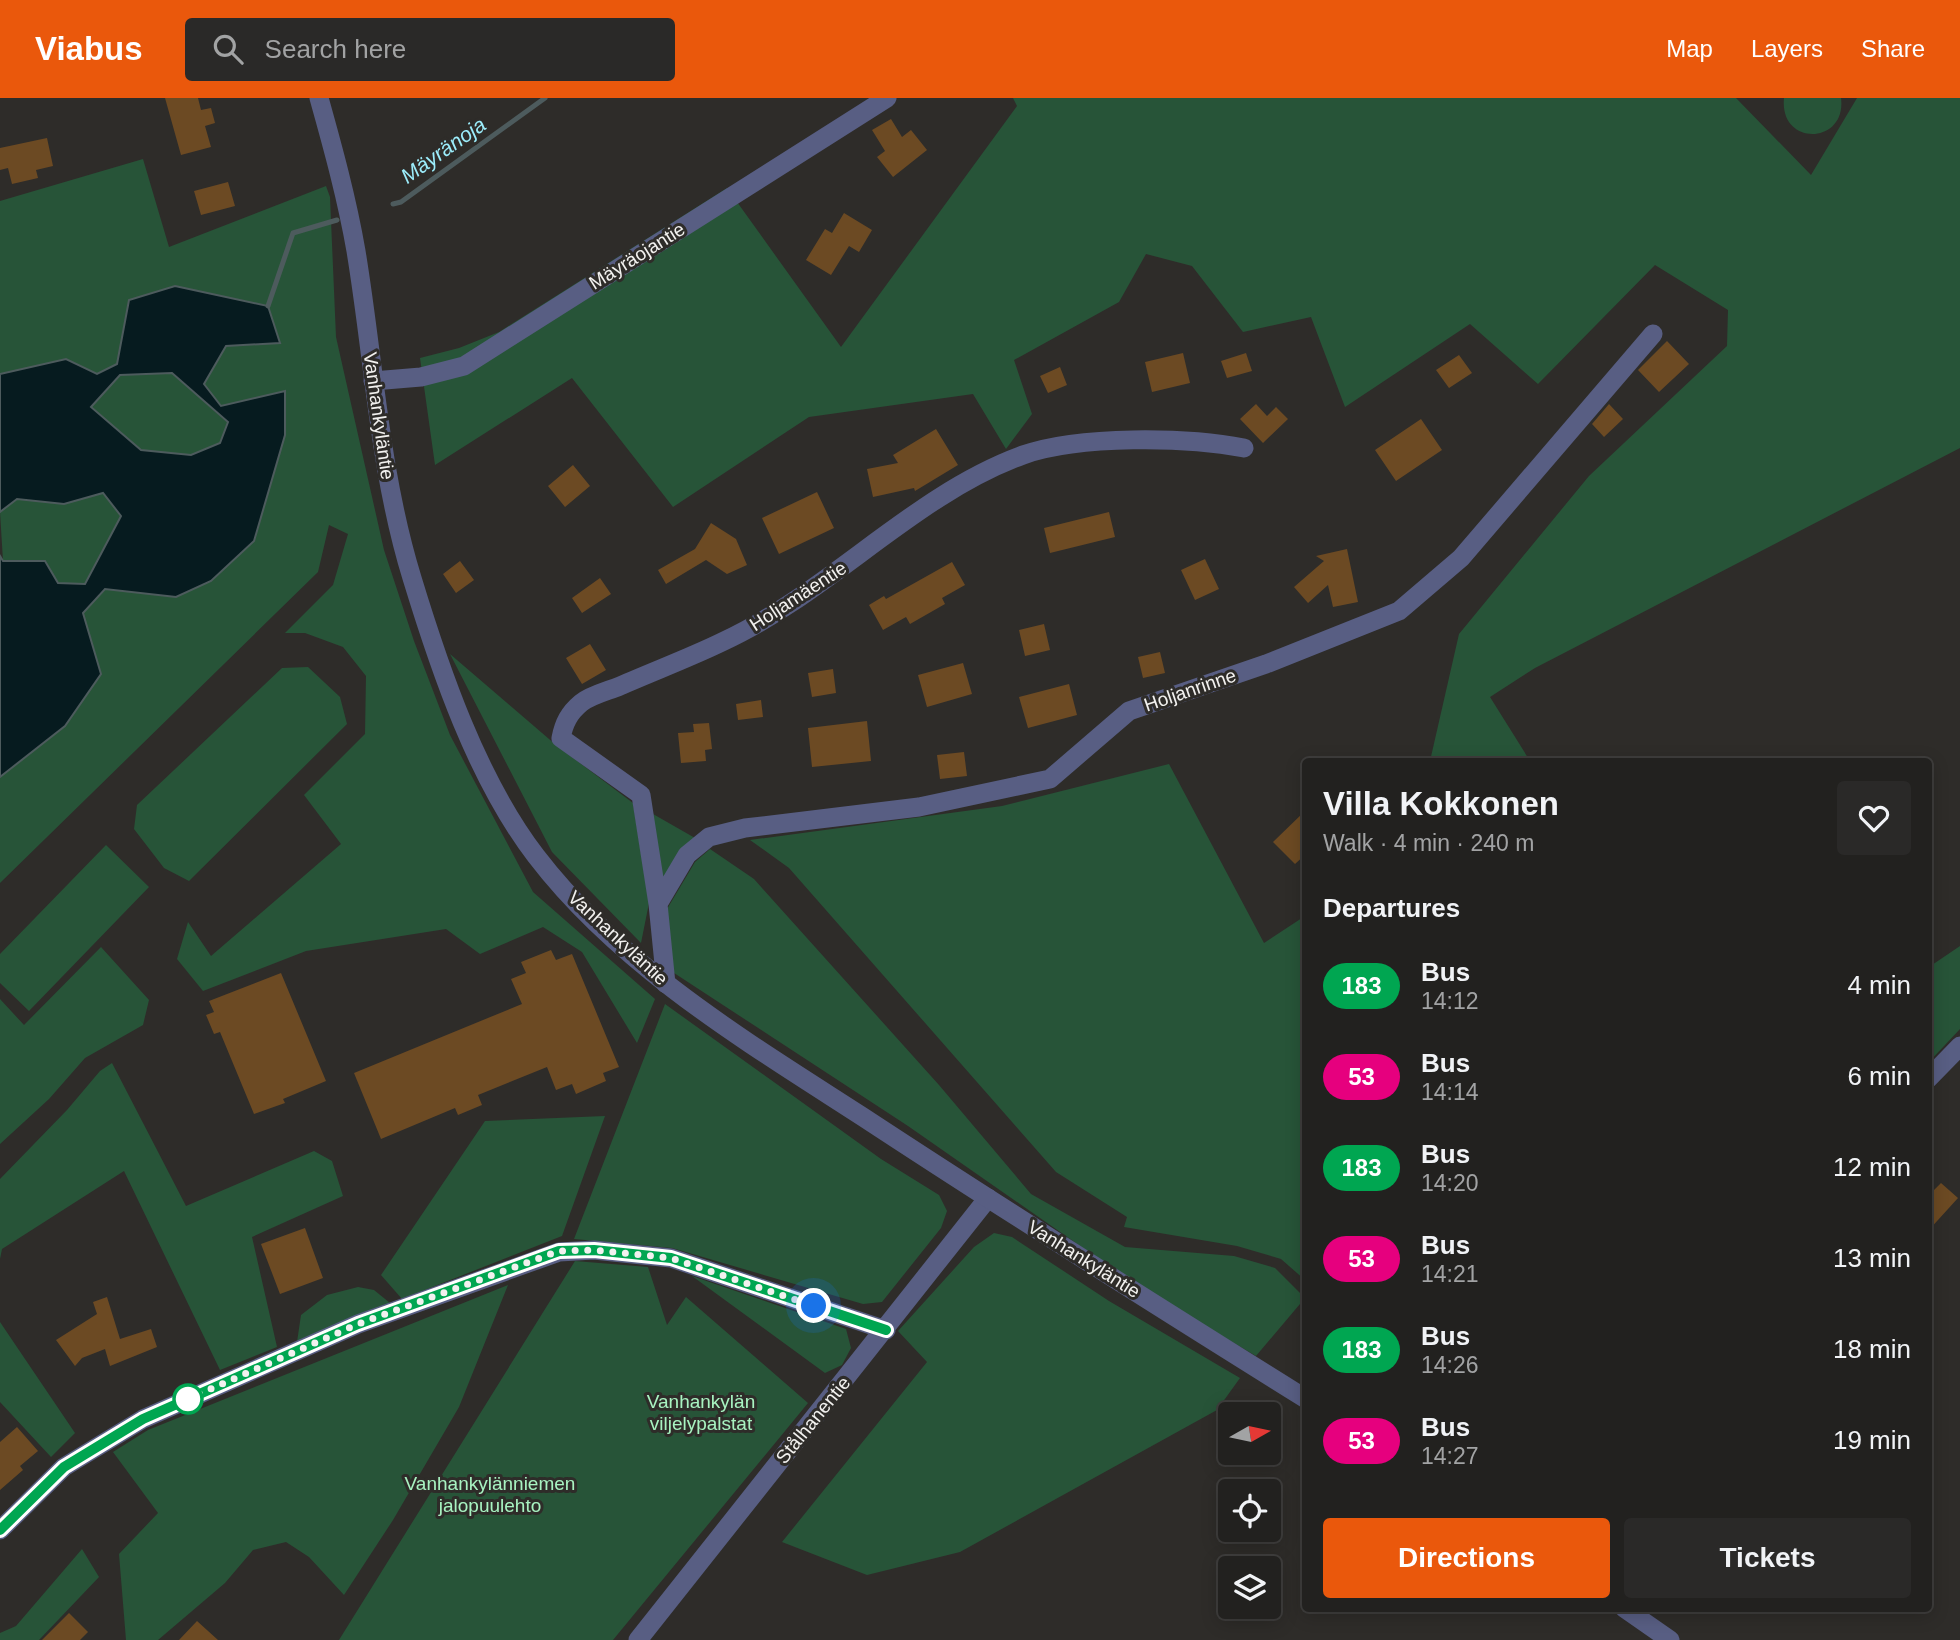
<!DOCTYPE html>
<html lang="en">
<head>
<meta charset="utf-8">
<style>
	:root { --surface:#22211f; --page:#2a2928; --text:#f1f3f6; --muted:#a2a3a4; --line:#3f3e3d; --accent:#ea580c }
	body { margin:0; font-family:Helvetica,sans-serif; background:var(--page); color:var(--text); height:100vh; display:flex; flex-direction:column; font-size:26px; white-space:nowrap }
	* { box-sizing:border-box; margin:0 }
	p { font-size:23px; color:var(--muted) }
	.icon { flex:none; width:38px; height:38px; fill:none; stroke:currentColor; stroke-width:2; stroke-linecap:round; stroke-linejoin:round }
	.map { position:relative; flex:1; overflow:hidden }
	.side { position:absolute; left:1302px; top:660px; width:630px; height:854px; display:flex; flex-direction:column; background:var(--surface); border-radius:7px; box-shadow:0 4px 18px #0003,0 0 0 2px var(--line) }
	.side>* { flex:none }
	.badge { padding:0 14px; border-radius:23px; font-size:24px; line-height:46px }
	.needle { width:46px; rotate:81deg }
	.fabs { position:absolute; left:1218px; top:1304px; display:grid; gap:14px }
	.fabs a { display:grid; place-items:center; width:63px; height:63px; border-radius:7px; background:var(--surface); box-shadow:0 4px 18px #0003,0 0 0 2px var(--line); font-size:35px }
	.you { position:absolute; width:35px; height:35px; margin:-18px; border:5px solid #fff; border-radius:50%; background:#1a73e8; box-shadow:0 0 0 10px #1a73e833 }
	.map>.badge { position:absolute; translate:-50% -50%; box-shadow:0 0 0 4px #fff }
	h2 { padding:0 21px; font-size:26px; line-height:63px }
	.round { display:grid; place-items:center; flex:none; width:74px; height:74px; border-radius:7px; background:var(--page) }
	.head { display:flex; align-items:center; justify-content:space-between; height:119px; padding:0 21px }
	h1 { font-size:33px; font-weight:700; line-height:52px }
	.action { display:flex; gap:14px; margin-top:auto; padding:14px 21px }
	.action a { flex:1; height:80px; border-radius:7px; background:var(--accent); color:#fff; font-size:28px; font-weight:700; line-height:80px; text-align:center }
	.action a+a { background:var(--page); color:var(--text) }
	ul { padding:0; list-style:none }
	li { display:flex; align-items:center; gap:21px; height:91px; padding:0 21px }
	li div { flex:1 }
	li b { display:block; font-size:26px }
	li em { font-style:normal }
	li .badge { min-width:77px; font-weight:700; text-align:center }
	header { display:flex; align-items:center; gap:42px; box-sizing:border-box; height:98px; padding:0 35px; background:var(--accent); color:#fff }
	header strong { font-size:33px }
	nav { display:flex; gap:38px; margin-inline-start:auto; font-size:24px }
	.search { width:490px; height:63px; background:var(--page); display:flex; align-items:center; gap:18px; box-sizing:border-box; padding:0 24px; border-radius:7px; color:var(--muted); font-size:26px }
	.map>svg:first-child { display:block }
</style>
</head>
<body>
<header>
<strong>Viabus</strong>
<div class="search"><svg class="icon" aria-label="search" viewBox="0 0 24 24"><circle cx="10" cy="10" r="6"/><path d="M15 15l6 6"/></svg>Search here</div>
<nav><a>Map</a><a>Layers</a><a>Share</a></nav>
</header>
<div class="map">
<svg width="1960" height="1542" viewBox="0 0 1960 1542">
	<rect width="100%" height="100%" fill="#2e2c29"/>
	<!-- green -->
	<path fill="#275438" d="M1013,0H1736L1811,77L1857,0H1960V350L1535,570L1490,599L1530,663H1430L1459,536L1589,378L1727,248L1728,212L1655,167L1538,286L1470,226L1345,309L1311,219L1243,234L1192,168L1146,156L1119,204L1014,262L1032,316L1006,351L973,296L809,319L673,409L572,280L435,367L420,260L459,250L499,234L727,90L841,249L1017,8Z
		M1784,0H1841C1847,47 1779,49 1784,0Z
		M143,61L169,149L326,88L330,99L336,239L384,452L414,543L450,637L533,794L655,901L637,945L582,854L543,829L480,856L446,831L306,853L203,893L177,861L188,824L211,858L341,746L304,697L365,636L366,578L343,549L305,535H285L333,487L348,436L329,427L318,474L0,785V679L62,631L101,576L82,514L106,491L176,499L285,337L221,308L204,286L226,248L279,245L268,208L175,188L129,202L117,266L96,277L66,261L0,276V103Z
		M172,275L228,325L220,345L191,357L141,352L91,309L120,277Z
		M103,395L121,418L85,486L58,485L45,463H3L0,414L17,401L64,406Z
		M450,556L556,647L633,705L649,805L641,845L552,754Z
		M308,569L340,599L347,626L189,783L164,770L134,731L137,707L282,570Z
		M1169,666L1264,845L1305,818V1182L1281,1161L1237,1148L1124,1129L1127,1119L1056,1074L789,770L750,742L1002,708Z
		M653,716L695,740L662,786Z
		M106,747L149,789L29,913L0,885V856Z
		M710,751L754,781L939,987L1031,1096L1125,1149L1234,1158L1275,1170L1305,1200L1256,1258L1139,1189L908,1028L671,873L667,811L695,764Z
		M1960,848V931L1929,964V869Z
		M101,849L149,902L143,927L85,960L49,1001L0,1046V901L24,927Z
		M665,906L881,1061L939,1097L947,1113L941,1130L882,1204L863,1206L672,1150L574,1141Z
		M112,965L186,1108L314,1053L332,1063L343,1098L252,1139L277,1249L220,1272L124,1073L2,1151L0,1161V1081L67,1012L100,973Z
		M605,1018L562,1138L402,1201L381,1177L485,1023Z
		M994,1135L1012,1139L1109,1203L1240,1280L1217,1312L960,1454L867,1477L782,1444L927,1264L898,1233L974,1149Z
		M575,1163L648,1169L667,1227L686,1199L808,1305L613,1542H339Z
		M692,1178L846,1231L851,1250L842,1267L825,1275Z
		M508,1187L459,1309L393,1422L344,1497L309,1459L286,1444L253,1452L225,1485L158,1542H126L119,1456L158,1415L113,1354L148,1332Z
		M358,1189L374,1192L390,1205L297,1244L301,1217L327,1197Z
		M0,1224L75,1335L51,1359L0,1304Z
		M82,1451L99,1479L39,1542H0V1535L16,1528Z"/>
	<!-- water -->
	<path fill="#061b1f" stroke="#4d5b5d" stroke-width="2" fill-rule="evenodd" d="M175,188L268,208L280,245L226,248L204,286L221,308L285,293V337L254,443L211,483L176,499L105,491L83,515L101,576L65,628L0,679V458L3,463H45L58,485L85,486L121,418L103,395L64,406L17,401L0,414V276L66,261L97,276L117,266L129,202ZM172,275L228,324L220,345L191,357L141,352L91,309L120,277Z"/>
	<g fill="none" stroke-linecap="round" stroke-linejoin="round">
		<!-- stream -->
		<path stroke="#4d5b5d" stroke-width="5" d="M393,106L401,104L545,0
			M268,208L293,135L337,122"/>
	</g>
	<!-- building -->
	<path fill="#6c4a23" d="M165,0H198L201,12L211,10L215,25L205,28L211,49L181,57Z
		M891,21L902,39L911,32L927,52L893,79L877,59L885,53L872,32Z
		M47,40L53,68L36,72L38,80L12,86L8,70L0,72V50Z
		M228,84L235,108L201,117L194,93Z
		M844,115L872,132L859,154L849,148L831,177L806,162L825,131L832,135Z
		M1667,243L1689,266L1659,294L1638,272Z
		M1183,255L1190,285L1152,294L1145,264Z
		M1246,255L1252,273L1227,280L1221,263Z
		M1459,257L1472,275L1449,290L1436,272Z
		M1060,269L1067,287L1048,295L1040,278Z
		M1256,306L1267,318L1276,309L1288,321L1263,345L1240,321Z
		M1609,306L1623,321L1604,339L1592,326Z
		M1421,321L1442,352L1396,383L1375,352Z
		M936,331L958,367L915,393L914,390L873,399L867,371L898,365L893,357Z
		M573,367L590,388L565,409L548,388Z
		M817,394L834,430L779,456L762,420Z
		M1109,414L1115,439L1050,455L1044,430Z
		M711,425L736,441L747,467L727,476L706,462L666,486L658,472L695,451Z
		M1347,451L1358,504L1333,509L1328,487L1308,505L1294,489L1324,463L1316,458Z
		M1205,461L1219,491L1195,502L1181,472Z
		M460,463L474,482L456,495L443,476Z
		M952,464L965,487L942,500L945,506L910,526L906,519L883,532L869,507L884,498L886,501Z
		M600,480L611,496L582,515L572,500Z
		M1044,526L1050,552L1025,558L1019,532Z
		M590,546L606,572L582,586L566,560Z
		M1160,554L1165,575L1143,580L1138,559Z
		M963,565L972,596L927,609L918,577Z
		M833,571L836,595L812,599L808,575Z
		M1069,586L1077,617L1028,630L1019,599Z
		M761,602L763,619L738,622L736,606Z
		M867,623L871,663L812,669L808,630Z
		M709,625L712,651L705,652L706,663L681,665L678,635L694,634L693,626Z
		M964,654L967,678L940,681L937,657Z
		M1306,712V756L1295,766L1273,744Z
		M551,852L556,862L572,856L619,969L603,975L606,983L576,996L572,986L556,992L547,969L478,997L482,1007L458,1017L455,1010L381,1041L354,975L522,906L511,881L526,875L521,864Z
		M281,875L326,983L283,1001L285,1005L254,1016L220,934L214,936L206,917L214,914L209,903Z
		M1941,1085L1958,1100L1928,1133V1098Z
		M305,1130L323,1180L280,1196L261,1146Z
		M107,1199L120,1241L151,1231L157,1249L110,1268L105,1251L82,1260L75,1268L56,1242L97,1216L93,1204Z
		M17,1329L38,1353L20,1368L23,1372L0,1392V1344Z
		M69,1515L88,1534L80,1542H42Z
		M197,1523L218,1542H179Z"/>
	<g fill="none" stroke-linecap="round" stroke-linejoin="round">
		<!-- minor -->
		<path stroke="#585e83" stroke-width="19" d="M373,283L421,279L464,268L887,0
			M658,806L687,757L709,739L745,730L919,709L1050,681L1129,613L1266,566L1399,513L1461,460L1653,236
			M666,886L658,806L641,697L561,640C564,625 569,615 581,605C591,597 608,593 620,588C654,573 689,560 722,544C829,495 913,397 1023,357C1080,337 1186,339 1244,350
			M1928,981L1960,948
			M0,1432L64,1369L143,1321L358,1226L559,1154L594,1152L671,1160L886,1232
			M638,1542L988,1100"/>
		<!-- tertiary -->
		<path stroke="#585e83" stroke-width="19" d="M319,0C333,50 347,101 356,153C374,262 379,373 412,480C440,572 477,681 536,758C621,869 747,944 863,1019C1009,1115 1157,1208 1306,1301
			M1624,1510L1670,1542"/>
	</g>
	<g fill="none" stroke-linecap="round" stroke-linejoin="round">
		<!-- line casing -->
		<g stroke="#fff" stroke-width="16">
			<path id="line" d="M0,1432L64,1369L143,1321L358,1226L559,1153L594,1152L671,1160L886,1232"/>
		</g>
		<!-- line -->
		<use href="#line" stroke="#00a651" stroke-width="10"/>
		<!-- walk -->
		<path stroke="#f2f1ef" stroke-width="7" stroke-dasharray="0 12.6" d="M188,1301L358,1226L559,1153L594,1152L671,1160L814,1208"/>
	</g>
	<!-- markers -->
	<circle fill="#fff" stroke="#00a651" stroke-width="3.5" cx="188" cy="1301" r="14"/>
	<g text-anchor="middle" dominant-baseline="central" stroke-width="6" stroke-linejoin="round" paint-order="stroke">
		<!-- street labels -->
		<g font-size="19" fill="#f2f1ef" stroke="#2e2c29">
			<text transform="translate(637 158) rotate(-32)">Mäyräojantie</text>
			<text transform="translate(379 318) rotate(82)">Vanhankyläntie</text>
			<text transform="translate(798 498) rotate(-33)">Holjamäentie</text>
			<text transform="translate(1190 592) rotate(-19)">Holjanrinne</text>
			<text transform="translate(618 840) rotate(43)">Vanhankyläntie</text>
			<text transform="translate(1084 1161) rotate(32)">Vanhankyläntie</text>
			<text transform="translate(813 1322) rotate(-51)">Stålhanentie</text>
		</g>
		<!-- park labels -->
		<g font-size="19" fill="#a8f3c1" stroke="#2e2c29">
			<text x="701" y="1303">Vanhankylän<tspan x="701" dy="22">viljelypalstat</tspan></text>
			<text x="490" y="1385">Vanhankylänniemen<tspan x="490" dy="22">jalopuulehto</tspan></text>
		</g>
		<!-- water labels -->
		<g font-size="21" font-style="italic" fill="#9cedfb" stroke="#2e2c29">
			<text transform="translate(443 52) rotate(-35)">Mäyränoja</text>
		</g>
	</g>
</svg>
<div class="fabs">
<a><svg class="needle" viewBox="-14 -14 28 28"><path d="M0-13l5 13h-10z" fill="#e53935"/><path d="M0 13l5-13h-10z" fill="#a2a3a4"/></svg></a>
<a><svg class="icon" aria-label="locate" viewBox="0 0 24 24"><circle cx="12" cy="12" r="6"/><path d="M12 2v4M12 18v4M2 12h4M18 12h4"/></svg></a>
<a><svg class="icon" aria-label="layers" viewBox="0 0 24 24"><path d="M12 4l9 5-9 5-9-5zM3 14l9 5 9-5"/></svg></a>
</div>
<div class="you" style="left:814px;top:1208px"></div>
<section class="side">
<div class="head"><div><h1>Villa Kokkonen</h1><p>Walk · 4 min · 240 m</p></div><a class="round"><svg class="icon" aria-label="heart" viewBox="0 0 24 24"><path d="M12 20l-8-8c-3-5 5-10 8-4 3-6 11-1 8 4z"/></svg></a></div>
<h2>Departures</h2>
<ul>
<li><span class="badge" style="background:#00a651;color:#fff">183</span><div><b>Bus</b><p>14:12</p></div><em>4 min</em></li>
<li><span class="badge" style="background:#e6007e;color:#fff">53</span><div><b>Bus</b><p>14:14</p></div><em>6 min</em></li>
<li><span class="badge" style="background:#00a651;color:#fff">183</span><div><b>Bus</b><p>14:20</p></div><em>12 min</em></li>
<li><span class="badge" style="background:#e6007e;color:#fff">53</span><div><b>Bus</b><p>14:21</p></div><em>13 min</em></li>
<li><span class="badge" style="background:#00a651;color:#fff">183</span><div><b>Bus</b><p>14:26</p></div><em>18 min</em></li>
<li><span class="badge" style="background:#e6007e;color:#fff">53</span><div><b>Bus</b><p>14:27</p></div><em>19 min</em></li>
</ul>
<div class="action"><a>Directions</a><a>Tickets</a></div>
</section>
</div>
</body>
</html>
